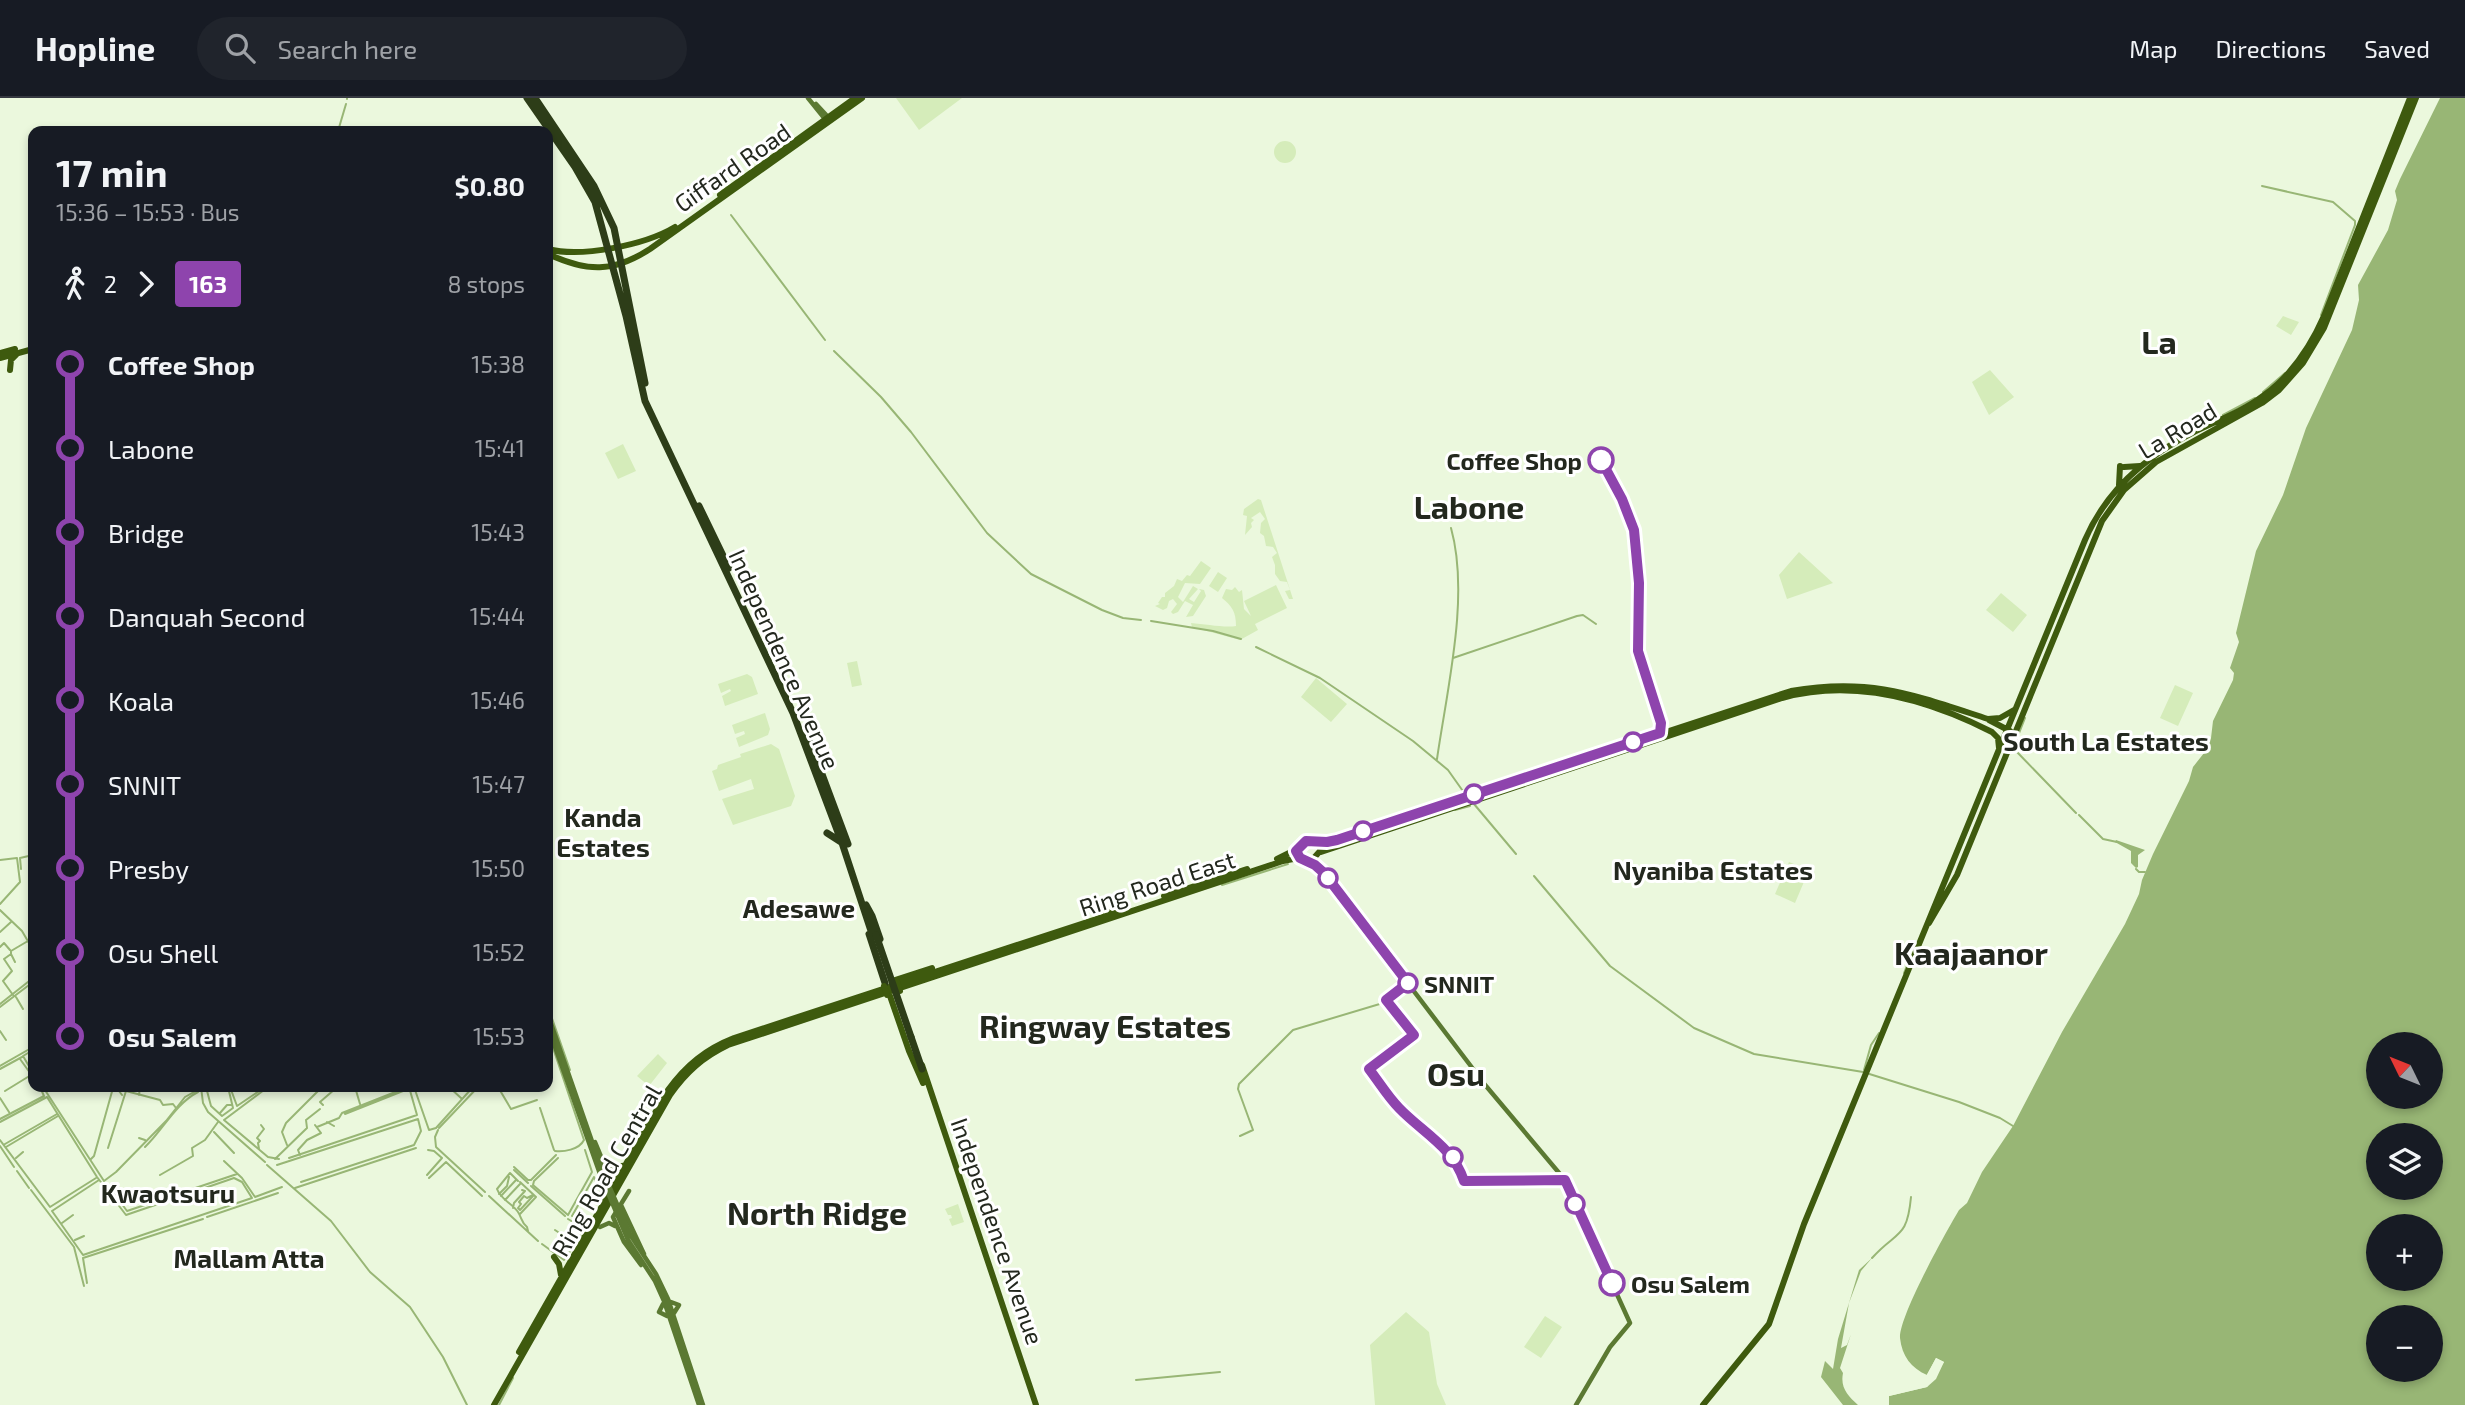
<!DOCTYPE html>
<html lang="en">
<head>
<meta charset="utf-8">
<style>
	:root { --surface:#171b24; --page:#20242c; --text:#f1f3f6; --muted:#9ea1a6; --line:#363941 }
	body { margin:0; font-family:"Exo 2",sans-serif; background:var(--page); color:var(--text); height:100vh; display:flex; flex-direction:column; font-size:26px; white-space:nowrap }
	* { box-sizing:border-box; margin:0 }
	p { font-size:23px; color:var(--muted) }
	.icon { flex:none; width:38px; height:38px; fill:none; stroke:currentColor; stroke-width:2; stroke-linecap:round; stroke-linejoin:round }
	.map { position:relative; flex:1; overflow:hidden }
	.details { position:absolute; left:28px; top:28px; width:525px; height:966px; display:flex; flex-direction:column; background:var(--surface); border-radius:14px; box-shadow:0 4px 10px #0003 }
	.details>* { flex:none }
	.badge { padding:0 14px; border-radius:5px; font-size:24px; line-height:46px }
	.needle { width:46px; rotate:313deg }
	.fabs { position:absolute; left:2366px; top:934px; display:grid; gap:14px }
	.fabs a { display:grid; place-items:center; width:77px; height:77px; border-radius:50%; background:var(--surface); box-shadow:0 4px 10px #0003; font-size:35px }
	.map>.badge { position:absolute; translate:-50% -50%; box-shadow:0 0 0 4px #fff }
	.legs { display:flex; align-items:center; gap:10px; height:77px; padding:0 28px; font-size:23px }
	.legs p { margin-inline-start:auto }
	.headline { display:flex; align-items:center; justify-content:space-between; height:119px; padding:0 28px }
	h1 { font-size:38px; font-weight:700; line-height:52px }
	ul { padding:0 28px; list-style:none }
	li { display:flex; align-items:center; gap:24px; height:84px; font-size:26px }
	li i { display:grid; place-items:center; width:10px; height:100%; margin:0 9px; background:currentColor }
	li i::after { content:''; width:18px; height:18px; margin:-9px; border:5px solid; border-radius:50%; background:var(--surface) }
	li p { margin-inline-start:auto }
	li:first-child i { background:linear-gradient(#0000 50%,currentColor 0) }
	li:last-child i { background:linear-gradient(currentColor 50%,#0000 0) }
	header { display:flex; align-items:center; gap:42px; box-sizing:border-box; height:98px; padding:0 35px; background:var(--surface); border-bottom:2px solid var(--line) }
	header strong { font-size:33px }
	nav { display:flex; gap:38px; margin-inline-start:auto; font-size:24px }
	.search { width:490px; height:63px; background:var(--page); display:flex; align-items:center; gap:18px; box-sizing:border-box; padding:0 24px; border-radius:38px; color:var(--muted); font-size:26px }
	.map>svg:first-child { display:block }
</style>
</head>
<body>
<header>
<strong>Hopline</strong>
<div class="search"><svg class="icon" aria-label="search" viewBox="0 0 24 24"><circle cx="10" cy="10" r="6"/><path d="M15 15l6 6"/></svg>Search here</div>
<nav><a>Map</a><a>Directions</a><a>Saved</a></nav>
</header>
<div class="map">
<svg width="2465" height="1307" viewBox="0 0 2465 1307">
	<rect width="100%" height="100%" fill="#ebf8dd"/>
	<!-- green -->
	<path fill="#d5ecba" d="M896,0H962L919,32Z
		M1274 54a11 11 0 1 1 22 0a11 11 0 1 1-22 0Z
		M2283,218L2299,224L2291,237L2276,228Z
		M1990,272L2014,299L1989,317L1972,284Z
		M623,346L636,373L618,381L605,355Z
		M1258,401L1261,402L1293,501H1289L1285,493L1290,492L1287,484L1280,483L1275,476V467L1272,459L1277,455L1273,449L1266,448L1264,438L1260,435L1261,425L1265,421L1260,414L1251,420L1254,422L1251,425L1252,429L1245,437L1247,418L1243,417L1244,411Z
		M1799,454L1833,485L1787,501L1779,477Z
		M1201,463L1211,470L1200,486L1185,485L1178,499L1183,504L1193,488L1198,491L1189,501L1194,504L1201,493L1199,491L1204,492L1206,498L1193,518L1186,519L1193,507L1185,503L1178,514L1173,516L1171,514L1177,506L1173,501L1169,503L1167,510L1163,512L1155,508L1160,506L1158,505L1162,499H1165V495L1174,488L1177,481L1182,483L1187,477L1190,478Z
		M1218,474L1227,480L1218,494L1209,488Z
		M1276,487L1287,510L1255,526L1258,532L1240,542L1192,529L1191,525C1205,526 1225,530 1236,528C1236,514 1232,508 1222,500L1226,491L1232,492L1235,489L1239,494L1242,492L1244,511L1251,518L1244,503Z
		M2001,495L2027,517L2013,534L1986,512Z
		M857,563L862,587L852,589L847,565Z
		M747,576L752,579L758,596L725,608L722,598L731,593L730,591L721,595L718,586Z
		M1316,580L1347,606L1331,624L1301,599Z
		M2175,587L2193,595L2178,628L2160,620Z
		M765,615L770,631L768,637L739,649L736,640L745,636L744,633L735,636L732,627Z
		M771,646L779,651L795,698L791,708L733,727L722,701L754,691L751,681L719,693L712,673L717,671L718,667L741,659L740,656Z
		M1789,764L1809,772L1795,805L1775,796Z
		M658,956L667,965L649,988L637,978Z
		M958,1106L964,1124L952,1128L949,1121L952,1120L951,1117H948L945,1111Z
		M1406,1214L1429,1234L1437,1286L1446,1307H1375L1370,1247Z
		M1545,1218L1562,1229L1541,1260L1524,1249Z"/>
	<!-- water -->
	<path fill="#98b675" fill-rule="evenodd" d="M2440,0H2465V1307H1889V1298L1927,1289L1944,1264L1936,1260L1927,1277C1911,1270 1902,1258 1900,1240C1899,1218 1946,1134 1959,1112L1967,1105L1982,1074L2013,1028L2062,934L2125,826L2139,796L2142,782L2153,756L2189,683L2193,669L2204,655L2211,640L2213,623L2233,582L2234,575L2230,570L2239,544L2236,535L2256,453L2283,397L2306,330L2352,232L2359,202L2358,187L2388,132L2397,102L2395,93L2400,81ZM2378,947H2431V999H2378ZM2378,1038H2431V1090H2378ZM2378,1129H2431V1181H2378ZM2378,1220H2431V1272H2378Z
		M2116,742L2145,752L2138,757V769L2136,770L2131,765V753L2115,744Z
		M1872,1160L1861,1173L1849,1205L1841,1250L1847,1247L1851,1236L1840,1270L1843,1275C1840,1290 1848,1298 1858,1307H1843L1821,1279L1825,1263L1833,1271L1838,1241L1859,1172Z"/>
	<!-- pier -->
	<path fill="#ebf8dd" d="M1936,1260L1944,1264L1936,1281L1927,1289L1889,1298V1294L1925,1286L1933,1279L1939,1265L1938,1264L1929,1279L1925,1280Z"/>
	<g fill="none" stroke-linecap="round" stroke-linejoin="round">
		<!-- stream -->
		<path stroke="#98b675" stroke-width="2" d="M347,1V0
			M338,33L346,6
			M2262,88L2333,104L2355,123V127L2321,217
			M731,117L825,242
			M834,253L881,299L911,334L987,435L1031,476L1102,512L1123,520L1141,522
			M2263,294L2285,275
			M2223,317L2255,300
			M1151,523L1213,533L1241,541
			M1256,549L1320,580L1413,643L1448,672L1465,696
			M1453,560L1577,518L1583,517L1596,526
			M2025,620L2014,648L2016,653L2076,715
			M1437,661C1447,591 1470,498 1451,430
			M1474,706L1516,756
			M1455,712L1470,708
			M2079,717L2103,741L2117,744
			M0,762L17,760L20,784L0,806
			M21,771L20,760L33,757
			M2136,771L2139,774H2145
			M1534,778L1610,868L1694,930L1754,956L1863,974L1959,1004L2000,1020L2013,1028
			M1222,787L1288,766
			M0,812L22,833L33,852
			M0,834L11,824
			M0,849L4,845L10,852
			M11,856L15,864
			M1904,875L1910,860
			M13,897L3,883L12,873L4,861L11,856V853L33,840
			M16,899L23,911
			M0,906L33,880
			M0,909L33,884
			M548,909L570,972
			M0,933L6,942
			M548,935L584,1042C579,1052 563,1054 555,1053
			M33,952L23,958L33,975
			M20,961L33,979
			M0,968L33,949
			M0,971L22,959
			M1864,972L1871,947L1879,935
			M43,989L104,1083L116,1074L166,1023L185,999L201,990
			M109,989L119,993L122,997
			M201,989L203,1005L208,1014L265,1064
			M206,989L211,1008L222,1018L233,1010L228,989
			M230,989L237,1008L265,989
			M268,989L224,1022L268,1059L279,1061
			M355,989L360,1006
			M414,989L429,1032L436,1030L473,989
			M449,989L461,1000
			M498,989L511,1011L537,1002
			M60,990L61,989
			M97,990V989
			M179,992L188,989
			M5,993L31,977
			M139,997L140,989
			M0,1000L9,1014
			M323,1007L320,1004L335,991L337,993
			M540,1010L554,1052
			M220,1015L227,1007H231
			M345,1016L408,991
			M0,1021L44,998L40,989
			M0,1024L47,999L97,1079L126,1117L234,1080L242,1084L252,1100L83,1157L52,1113L99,1082
			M327,1024L334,1028
			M317,1029L339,1020L342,1015L408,989
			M439,1030L478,989
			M438,1032L435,1039L436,1049L485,1094
			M214,1034L234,1055
			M1240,1038L1253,1032L1238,991L1239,986L1293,932L1383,905
			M139,1040L145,1042
			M0,1042L50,1109L96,1080
			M5,1046L57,1016
			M287,1047L282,1034L286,1025L319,992L318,989
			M0,1048L14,1069
			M6,1049L58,1018
			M145,1049C163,1032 175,1006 198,994
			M108,1050L126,993L160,1002L163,1007L173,1006L176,1010
			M259,1051L258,1045L260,1043L257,1040L264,1031L261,1027
			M300,1057L298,1052L307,1042L321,1035L315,1027
			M16,1060L23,1054
			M289,1060L417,1017L409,989
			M558,1060L534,1083L533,1087L568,1117L592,1074L585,1052
			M91,1061L94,1058L113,990
			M275,1061L307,1030L306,1022L320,1011
			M224,1063L242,1080L255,1099L282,1089
			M267,1067L331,1123L370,1174L410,1209L443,1259L467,1307
			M277,1067L418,1021L421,1033L414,1047L301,1084
			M514,1069L528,1082H531L556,1057
			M514,1072L528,1085
			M17,1073L29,1090
			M160,1077L193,1058L192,1050L205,1042L218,1024
			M427,1077L442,1060L434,1053L428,1052
			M429,1080L446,1064L482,1098
			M518,1083L510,1075L497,1091C501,1102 512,1105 518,1114C522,1120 521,1124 527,1129L528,1133
			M108,1087L127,1113L237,1076
			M531,1088L565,1118
			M295,1090L416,1050
			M31,1092L74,1149L84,1188
			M499,1096L507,1088L509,1079
			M489,1098L538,1143
			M501,1098L516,1082
			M505,1102L520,1086
			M513,1110L514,1105L525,1093L522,1092
			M520,1112L518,1110L521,1106L519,1104L524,1098L527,1100L533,1097
			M520,1112L533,1098
			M520,1116L536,1099L520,1084
			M572,1118L594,1079L603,1099
			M207,1119L278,1095
			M568,1121L578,1127
			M62,1125L73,1117
			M555,1132L564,1138L570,1153
			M559,1140L564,1142
			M75,1142L84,1138
			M542,1146L564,1162L578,1142L583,1132
			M1872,1160C1897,1132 1907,1142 1911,1099
			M87,1185L83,1160L203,1121
			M1136,1282L1220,1274
			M499,1307L513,1280"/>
		<!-- secondary -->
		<path stroke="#5b7932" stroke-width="4.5" d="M808,0L825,21
			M816,6L829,20
			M1307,763L1324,775L1486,988L1565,1082L1630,1225L1610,1249L1576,1307
			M548,917L602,1072
			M548,929L600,1076
			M595,1044L610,1080L603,1090
			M629,1093L613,1119L624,1144L641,1167
			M621,1107L644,1156
			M600,1129L609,1125L615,1128
			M631,1138L656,1176L668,1201L703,1307
			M628,1142L655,1183L664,1203L699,1307
			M671,1204L679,1207L674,1215
			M663,1206L659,1214L667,1218"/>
		<!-- primary -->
		<path stroke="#3e5a0e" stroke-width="6" d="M720,97L855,0
			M548,151C581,160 645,147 675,129
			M548,156C587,174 613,175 650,151L862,0
			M0,255L15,251
			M0,260L33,251
			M10,272L11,262L17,256
			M2124,369L2140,368
			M2119,387L2120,368
			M1989,622L2010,633
			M1296,753L1306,743L1327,744L1337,742L1791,593C1870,579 1914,597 1988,621L2000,620L2014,612
			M1321,754L1782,600C1854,580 1927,601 1992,634L1998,640L1999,650
			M1277,761L1297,751
			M1164,798L1247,771
			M1100,810L1110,815
			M1929,825L1957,777L2102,423L2124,392L2156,364L2262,305L2279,292L2303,265L2324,230L2416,0
			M895,882L932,870
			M890,898L909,953L923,985
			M922,967L1036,1307
			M605,1068L614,1072L622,1068
			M554,1159L559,1166L561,1177
			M519,1254L668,992C686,967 706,951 734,940L1127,811
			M494,1307L670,997C686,974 703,959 728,947L1283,763L1293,761L1312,762L1321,752L1316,744
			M1703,1307L1769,1226L1804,1126L2085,442C2106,393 2145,359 2192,335C2216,323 2242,314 2263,298C2292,277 2310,250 2324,218L2410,0"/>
		<!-- highway -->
		<path stroke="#2d3d18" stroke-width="7" d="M527,0L575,69L595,104L626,218L645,303L793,615L842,745L873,839
			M535,0L594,88L614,130L645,285
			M699,408L729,470
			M807,636L848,746
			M827,735L841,744
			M866,807L872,818L880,841
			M869,836L885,885
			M911,939L922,971"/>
		<!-- secondary-bridge -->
		<path stroke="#5b7932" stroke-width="4.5" d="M602,1072L631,1138
			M600,1076L628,1142"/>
		<!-- primary-bridge -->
		<path stroke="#3e5a0e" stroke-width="6" d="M897,884L900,893
			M884,888L887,897"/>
		<!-- highway-bridge -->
		<path stroke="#2d3d18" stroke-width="7" d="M876,837L911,939"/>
	</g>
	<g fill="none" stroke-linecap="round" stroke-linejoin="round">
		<!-- line-1 casing -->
		<g stroke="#fff" stroke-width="16">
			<path id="line-1" d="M1601,362L1622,401L1634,432L1639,485L1638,553L1661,625L1660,635L1337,742L1327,744L1306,743L1296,753L1300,760L1315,767L1324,775L1408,885L1386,902L1414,937L1369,971C1379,984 1388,999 1399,1010C1423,1035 1453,1049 1464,1083L1565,1082L1612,1185"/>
		</g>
		<!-- line-1 -->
		<use href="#line-1" stroke="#8e44ad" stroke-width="10"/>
	</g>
	<!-- markers -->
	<g fill="#fff" stroke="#8e44ad" stroke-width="3.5">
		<circle cx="1601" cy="362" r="12"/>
		<circle cx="1633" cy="644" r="9"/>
		<circle cx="1474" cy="696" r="9"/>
		<circle cx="1363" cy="733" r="9"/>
		<circle cx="1328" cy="780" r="9"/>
		<circle cx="1408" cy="885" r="9"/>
		<circle cx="1453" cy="1059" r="9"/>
		<circle cx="1575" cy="1106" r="9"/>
		<circle cx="1612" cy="1185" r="12"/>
	</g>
	<g text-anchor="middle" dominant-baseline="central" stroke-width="6" stroke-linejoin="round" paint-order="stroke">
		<!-- street labels -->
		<g font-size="24" fill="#23281e" stroke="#fff">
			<text transform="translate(732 69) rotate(-35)">Giffard Road</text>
			<text transform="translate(2177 332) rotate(-31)">La Road</text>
			<text transform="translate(785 561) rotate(66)">Independence Avenue</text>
			<text transform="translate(1157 785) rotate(-18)">Ring Road East</text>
			<text transform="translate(606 1072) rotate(-60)">Ring Road Central</text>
			<text transform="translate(998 1133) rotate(71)">Independence Avenue</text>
		</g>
		<!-- stop labels -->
		<g font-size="24" font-weight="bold" fill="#23281e" stroke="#fff" text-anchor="start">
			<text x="1582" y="362" text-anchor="end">Coffee Shop</text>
			<text x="1424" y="885">SNNIT</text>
			<text x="1631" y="1185">Osu Salem</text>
		</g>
		<!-- neighbourhood labels -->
		<g font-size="26" font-weight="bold" fill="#23281e" stroke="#fff">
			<text x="2106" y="642">South La Estates</text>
			<text x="603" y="718">Kanda<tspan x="603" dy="30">Estates</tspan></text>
			<text x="1713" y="771">Nyaniba Estates</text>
			<text x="799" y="809">Adesawe</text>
			<text x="168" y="1094">Kwaotsuru</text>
			<text x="249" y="1159">Mallam Atta</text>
		</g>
		<!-- district labels -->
		<g font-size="32" font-weight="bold" fill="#23281e" stroke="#fff">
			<text x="2159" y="243">La</text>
			<text x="1469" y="408">Labone</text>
			<text x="1971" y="854">Kaajaanor</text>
			<text x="1105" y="927">Ringway Estates</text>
			<text x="1456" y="975">Osu</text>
			<text x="817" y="1114">North Ridge</text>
		</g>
	</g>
</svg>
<div class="fabs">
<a><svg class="needle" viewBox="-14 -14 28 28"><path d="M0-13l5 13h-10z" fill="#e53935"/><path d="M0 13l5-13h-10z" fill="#9ea1a6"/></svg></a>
<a><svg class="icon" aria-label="layers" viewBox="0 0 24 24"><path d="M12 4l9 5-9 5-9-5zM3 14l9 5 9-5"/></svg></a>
<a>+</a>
<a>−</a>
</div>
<section class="details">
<div class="headline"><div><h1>17 min</h1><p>15:36 – 15:53 · Bus</p></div><b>$0.80</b></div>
<div class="legs"><svg class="icon" aria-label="walk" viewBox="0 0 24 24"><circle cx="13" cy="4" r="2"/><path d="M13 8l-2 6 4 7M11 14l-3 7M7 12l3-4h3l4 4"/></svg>2<svg class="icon" aria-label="forward" viewBox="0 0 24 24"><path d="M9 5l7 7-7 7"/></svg><b class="badge" style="background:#8e44ad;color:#fff">163</b><p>8 stops</p></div>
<ul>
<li><i style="color:#8e44ad"></i><b>Coffee Shop</b><p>15:38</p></li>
<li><i style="color:#8e44ad"></i><span>Labone</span><p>15:41</p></li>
<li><i style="color:#8e44ad"></i><span>Bridge</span><p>15:43</p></li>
<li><i style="color:#8e44ad"></i><span>Danquah Second</span><p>15:44</p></li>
<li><i style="color:#8e44ad"></i><span>Koala</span><p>15:46</p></li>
<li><i style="color:#8e44ad"></i><span>SNNIT</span><p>15:47</p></li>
<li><i style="color:#8e44ad"></i><span>Presby</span><p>15:50</p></li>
<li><i style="color:#8e44ad"></i><span>Osu Shell</span><p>15:52</p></li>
<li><i style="color:#8e44ad"></i><b>Osu Salem</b><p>15:53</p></li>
</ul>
</section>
</div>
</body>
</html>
